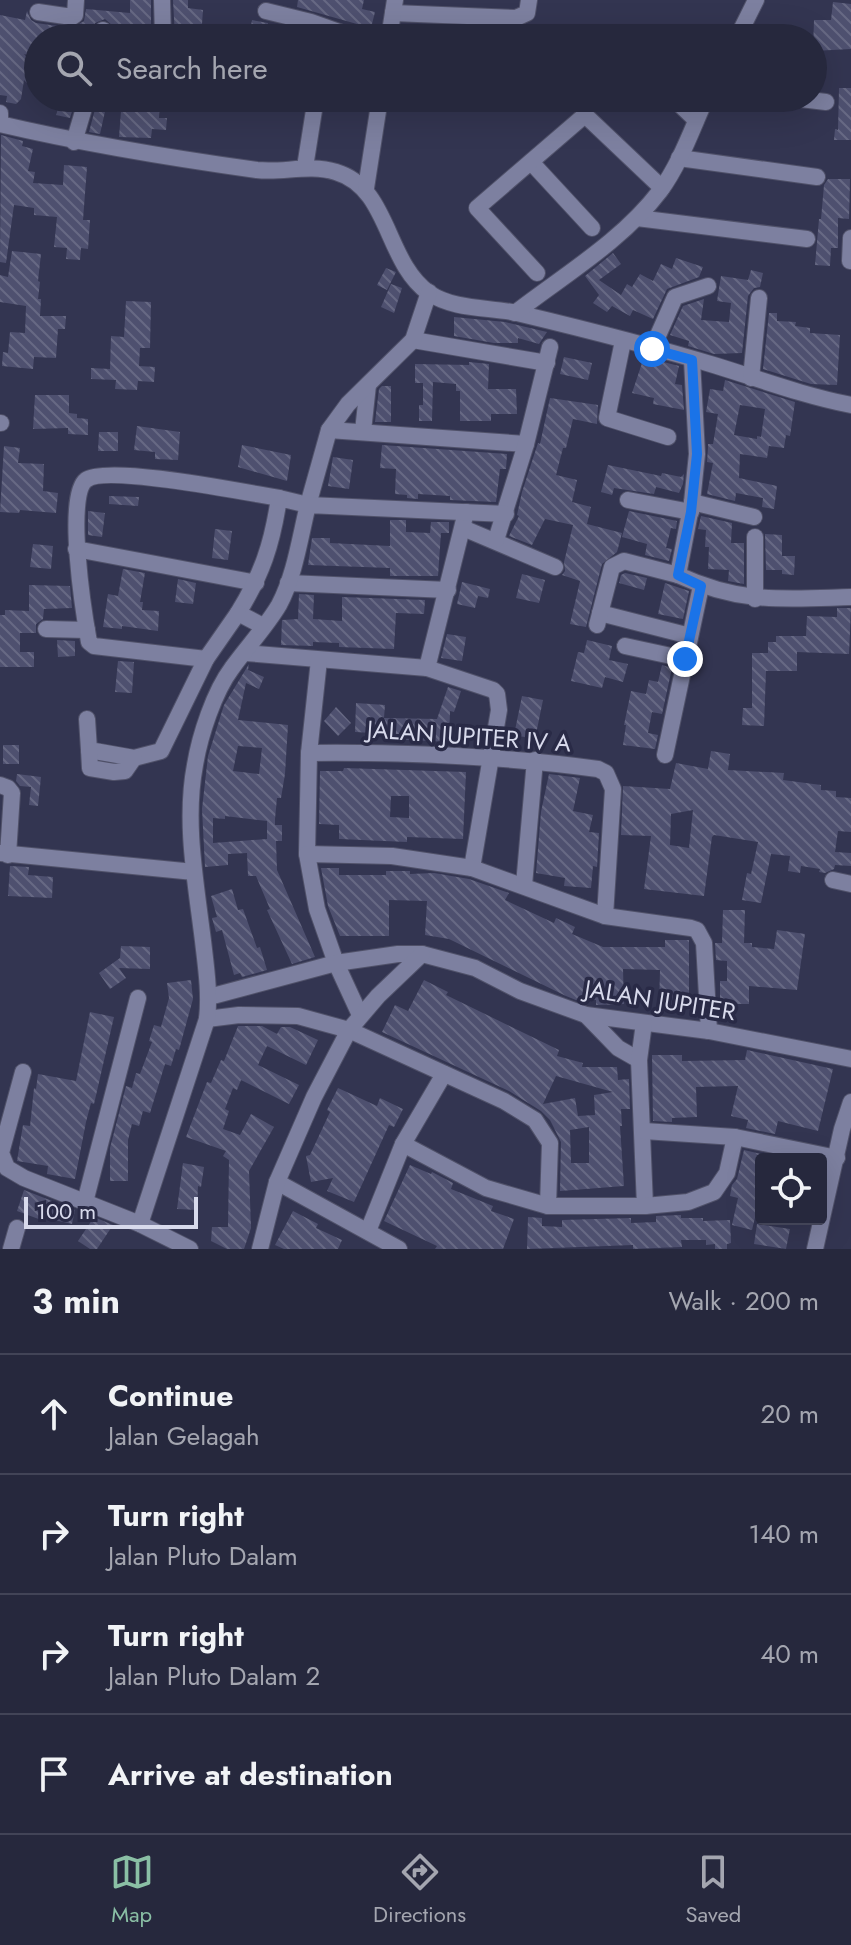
<!DOCTYPE html>
<meta charset="utf-8">
<style>
:root{--surface:#26283d;--page:#2e3044;--text:#f1f3f6;--muted:#a4a6b0;--line:#424457;--accent:#8abfa5}
body{margin:0;font-family:Jost,sans-serif;background:var(--page);color:var(--text)}
.controls{position:absolute;right:24px;bottom:24px;display:grid;overflow:hidden;border-radius:8px;box-shadow:0 8px 32px #0002}
.controls button{width:72px;height:72px;display:grid;place-items:center;padding:0;border:0;border-bottom:2px solid var(--line);background:var(--surface);color:var(--text);font:40px sans-serif}
.scale{position:absolute;left:24px;bottom:20px;width:174px;box-sizing:border-box;padding-left:8px;border:4px solid #d8daec;border-top:0;font-size:22px;line-height:28px;white-space:nowrap;color:#d8daec;-webkit-text-stroke:6px #292a46;paint-order:stroke}
.stop{position:absolute;width:24px;height:24px;margin:-18px;border:6px solid #1a73e8;border-radius:50%;background:#fff}
.stop.end{background:#1a73e8;border-color:#fff;box-shadow:0 2px 8px #0008}
.list{margin:0;padding:0;list-style:none}
h2{display:flex;justify-content:space-between;align-items:center;height:104px;margin:0;padding:0 32px;font-size:34px}
h2 small{font-size:26px;font-weight:400;color:var(--muted)}
.list li{display:grid;grid-template-columns:52px 1fr auto;gap:24px;align-items:center;box-sizing:border-box;height:120px;padding:0 32px;border-top:2px solid var(--line)}
.list b{display:block;font-size:30px;white-space:nowrap}
.list p{margin:0;font-size:26px;white-space:nowrap;color:var(--muted)}
.list em{font-size:26px;font-style:normal;color:var(--muted)}
.icon{flex:none;width:44px;height:44px;fill:none;stroke:currentColor;stroke-width:2;stroke-linecap:round;stroke-linejoin:round}
.map{position:relative;flex:none;width:851px;height:1249px;overflow:hidden}
.search{position:absolute;background:var(--surface);box-shadow:0 8px 32px #0002;left:24px;right:24px;top:24px;height:88px;display:flex;align-items:center;gap:20px;box-sizing:border-box;padding:0 28px;border-radius:44px;color:var(--muted);font-size:30px}
.sheet{height:584px;background:var(--surface)}
nav{display:flex;justify-content:space-around;align-items:center;box-sizing:border-box;height:112px;border-top:2px solid var(--line);background:var(--surface);font-size:22px;color:var(--muted)}
nav a{display:grid;justify-items:center;gap:4px}
nav .on{color:var(--accent)}
.map>svg:first-child{display:block}
</style>
<div class="map">
<svg width="851" height="1249" viewBox="0 0 851 1249">
<defs>
<pattern id="building-back-hatch" width="6" height="6" patternUnits="userSpaceOnUse" patternTransform="scale(2)"><rect width="6" height="6" fill="#4e506f"/><path d="M-1 5l2 2M0 0l6 6M5-1l2 2" fill="none" stroke="#676984"/></pattern>
</defs>
<rect width="100%" height="100%" fill="#333551"/>
<g fill="url(#building-back-hatch)" fill-rule="evenodd">
<polygon points="130,0 151,0 151,38 112,38 113,26 105,19 95,23 90,38 38,38 38,57 24,54 38,71 38,84 33,89 24,80 21,99 16,104 6,102 7,96 0,95 0,15 25,20 27,11 31,20 36,23 72,28 84,21 86,9 130,13"/>
<polygon points="173,0 188,0 188,8 203,10 201,38 175,37"/>
<polygon points="298,0 364,0 362,9 375,12 371,28 297,7"/>
<polygon points="833,2 851,4 851,49 813,51 814,20 831,20"/>
<polygon points="252,20 268,23 266,38 249,36"/>
<polygon points="404,24 427,25 427,28 422,28 422,38 403,38"/>
<polygon points="839,88 851,88 851,140 834,140 835,129 838,130"/>
<polygon points="50,98 76,98 70,118 56,115 58,109 48,106"/>
<polygon points="98,98 108,98 100,134 89,132"/>
<polygon points="122,98 160,98 159,118 167,118 166,130 152,129 151,138 119,137"/>
<polygon points="1,135 23,141 22,146 33,149 28,171 35,172 33,183 63,185 64,165 87,167 83,220 90,220 88,249 81,248 80,260 66,259 67,248 54,247 57,217 34,215 34,208 14,205 6,263 0,262"/>
<polygon points="828,179 850,179 849,219 838,218 838,248 831,248 830,266 815,265 819,219 821,219 824,185"/>
<polygon points="12,251 41,254 38,281 40,282 38,299 41,299 40,316 66,316 65,329 58,329 56,358 34,357 33,369 2,366 3,352 8,353 10,332 25,333 26,306 0,302 0,275 8,277"/>
<polygon points="613,253 621,264 599,280 621,295 627,284 632,287 640,274 653,281 661,264 672,269 676,258 703,267 699,277 667,289 653,319 633,310 630,316 612,306 607,312 593,303 599,295 585,276"/>
<polygon points="386,268 396,272 387,290 377,285"/>
<polygon points="751,270 763,273 760,287 754,288 748,296 742,353 714,354 688,346 689,341 670,335 683,306 704,299 701,320 729,322 731,303 717,301 721,276 748,280"/>
<polygon points="391,284 402,288 394,313 381,307"/>
<polygon points="126,301 151,302 150,348 140,348 139,366 155,367 154,382 138,381 137,390 115,389 116,380 91,379 91,368 110,369 111,336 124,337"/>
<polygon points="769,313 777,313 777,321 796,322 795,326 810,328 810,333 840,335 837,385 811,384 763,369"/>
<polygon points="454,317 505,322 547,332 539,344 518,338 518,343 494,343 454,336"/>
<polygon points="564,357 592,363 588,380 560,374"/>
<polygon points="644,357 679,366 675,384 682,385 684,410 653,404 654,398 632,393"/>
<polygon points="469,362 489,364 488,389 516,389 517,414 491,414 491,421 460,421 460,391 456,391 456,384 433,382 432,421 419,421 419,405 423,405 423,383 415,383 415,364 469,365"/>
<path d="M725,380L795,402L790,436L786,435L784,448L769,446L767,458L740,454L739,478L777,486L774,509L762,507L763,498L736,493L735,501L707,494L713,463L707,462L708,448V444H713L718,414L706,412L710,389L723,391ZM740,405L765,409L761,437L757,436V439L734,435Z"/>
<polygon points="382,386 391,386 391,422 375,422 379,389"/>
<polygon points="35,395 69,395 69,413 77,414 77,418 88,419 88,435 68,434 68,428 33,429"/>
<polygon points="550,398 598,405 597,424 573,419 566,448 563,448 556,475 577,480 572,502 591,507 587,524 622,533 617,552 602,564 586,627 570,624 580,581 562,575 565,571 564,562 573,525 545,519 532,545 509,536 519,516 517,515 522,492 538,443 540,444"/>
<polygon points="137,426 180,432 178,460 155,459 155,452 134,450"/>
<polygon points="99,432 118,432 118,451 98,451"/>
<polygon points="242,445 291,455 287,481 238,467"/>
<polygon points="382,445 507,454 506,469 500,469 496,502 450,500 450,496 418,494 418,499 407,498 407,495 395,494 396,469 380,468"/>
<polygon points="4,446 20,448 18,463 44,464 43,491 58,493 56,513 20,510 19,513 0,512"/>
<polygon points="333,457 353,460 349,489 328,486"/>
<polygon points="608,465 661,476 662,473 681,477 684,474 683,484 679,493 656,487 654,494 614,488 612,495 601,492"/>
<polygon points="109,496 139,497 138,506 109,504"/>
<polygon points="88,511 105,513 102,537 88,535"/>
<polygon points="629,511 677,521 676,529 671,528 666,548 672,549 669,561 645,555 647,544 622,537"/>
<polygon points="701,516 732,523 731,543 744,543 744,584 728,581 729,570 708,569 709,547 705,547 706,530 698,529"/>
<polygon points="390,520 406,520 406,532 430,533 431,522 449,522 449,533 441,533 438,576 390,576 390,568 308,565 312,538 330,538 330,543 390,546"/>
<polygon points="215,529 232,531 228,560 212,558"/>
<polygon points="765,534 782,535 782,556 795,556 794,575 782,574 782,570 766,570"/>
<polygon points="33,544 53,546 51,569 30,567"/>
<polygon points="123,569 145,573 140,602 143,602 142,610 159,611 158,631 122,626 122,629 103,627 108,594 118,596"/>
<polygon points="625,573 647,578 644,590 619,583 621,575"/>
<polygon points="522,574 545,580 539,603 516,598"/>
<polygon points="178,579 196,583 193,604 175,602"/>
<polygon points="462,582 490,589 488,598 478,596 475,608 457,604"/>
<polygon points="665,583 689,591 683,619 658,614"/>
<polygon points="29,585 70,586 72,608 44,609 43,619 36,624 36,633 20,633 20,652 34,652 34,667 0,667 0,615 5,615 5,610 29,611"/>
<polygon points="299,594 314,595 313,619 342,621 342,597 425,600 424,614 396,613 394,649 339,647 339,643 313,642 313,646 281,645 282,620 298,619"/>
<polygon points="837,608 851,608 849,654 797,652 797,671 766,671 764,726 742,725 743,708 752,708 752,653 768,653 768,642 776,642 776,636 806,636 807,616 837,617"/>
<polygon points="447,634 466,637 462,661 441,658"/>
<polygon points="57,640 75,641 75,656 58,657"/>
<polygon points="587,640 612,646 609,660 628,664 623,682 605,677 602,688 571,681 578,652 584,653"/>
<polygon points="118,661 134,662 132,693 115,692"/>
<path d="M249,664L248,670L264,677L259,689L246,683L238,720L288,725L285,774L281,798H277L275,819V825H282V841H276L277,870L315,957L292,964L267,910L270,909L256,876H248L247,853L228,854V865L205,867L202,809L208,756L224,705ZM238,746L262,748L259,774L233,771ZM225,816L267,821V839L213,843V818L225,819Z"/>
<polygon points="662,665 672,668 662,714 652,712 648,733 658,735 655,749 623,745 626,725 624,725 631,691 646,694 649,680 658,682"/>
<polygon points="448,687 461,691 454,712 450,711 449,742 390,739 390,734 355,732 356,703 385,705 384,718 437,719"/>
<polygon points="522,696 543,700 535,739 514,735"/>
<polygon points="336,707 351,723 338,736 324,721"/>
<rect x="3" y="745" width="16" height="19"/>
<path d="M711,751L730,754L728,770L784,773L783,780L821,785V790L836,791V797L851,798V832L838,831L835,852L851,853V866L835,865L834,869L825,873L819,872L820,869L801,866L800,873L788,871L790,856L771,854L761,903L742,900L747,873L751,874L758,842L714,835L712,837L704,896L644,889L651,836L621,835L623,786L670,789L676,763L708,769ZM693,810L689,848L670,845L671,814Z"/>
<path d="M344,768L466,772L463,839L407,837V842L339,839V825L319,824L320,771H343ZM391,796H409V818L390,817Z"/>
<polygon points="17,774 41,777 38,806 29,805 31,787 20,786 16,781"/>
<polygon points="549,774 580,778 573,811 593,815 589,832 599,833 597,867 593,866 591,888 564,886 565,878 536,873 541,812"/>
<polygon points="10,866 29,867 28,875 53,877 52,898 8,896"/>
<polygon points="321,868 339,868 339,875 386,875 386,871 410,871 410,874 434,873 469,879 509,893 505,900 554,923 556,918 575,927 572,934 603,947 665,947 665,940 689,940 689,1006 659,1006 660,970 623,969 624,1004 596,1005 596,1000 576,1000 566,996 449,939 425,935 427,901 389,900 389,936 340,936 328,906"/>
<polygon points="232,889 238,910 243,909 257,948 260,947 267,970 242,977 240,973 234,975 222,930 216,932 212,918 217,917 211,896"/>
<polygon points="723,910 745,910 744,943 752,943 752,947 774,949 777,930 805,934 797,990 749,986 749,1004 720,1004 720,981 727,981 727,961 716,960 715,943 722,943"/>
<polygon points="121,946 150,947 150,969 119,968 126,978 110,989 99,973 120,958"/>
<polygon points="191,980 193,999 179,1050 176,1049 171,1066 165,1064 150,1113 143,1111 139,1126 132,1124 128,1140 128,1181 110,1181 110,1148 126,1086 132,1088 136,1073 140,1074 152,1042 149,1041 154,1025 161,1027 169,998 167,983"/>
<path d="M424,980L448,992L446,995L559,1050L557,1056L583,1063L582,1067H617L618,1080L629,1079L630,1109H621L622,1126H620L624,1186L560,1191L561,1142L550,1120L541,1111L509,1091L382,1032L395,1005L408,1011ZM556,1076L613,1092L594,1095L595,1115L578,1116L575,1098L543,1104ZM589,1127V1163H571L570,1130Z"/>
<polygon points="90,1012 114,1017 94,1104 91,1103 86,1122 75,1179 47,1174 48,1166 17,1161 23,1125 30,1126 34,1088 36,1089 38,1074 76,1081"/>
<polygon points="238,1026 262,1026 277,1034 281,1027 290,1027 318,1040 306,1065 267,1046 258,1065 299,1085 289,1104 241,1080 237,1090 233,1088 225,1109 229,1111 223,1129 240,1135 251,1114 274,1127 249,1171 251,1228 244,1249 227,1249 211,1241 212,1227 228,1227 229,1160 223,1156 226,1151 186,1137 207,1082 211,1083 221,1060 224,1061"/>
<polygon points="747,1050 833,1069 818,1131 778,1121 775,1134 746,1128 748,1120 731,1116 738,1086 696,1087 697,1117 672,1118 672,1122 653,1121 652,1055 682,1055 682,1061 745,1060"/>
<polygon points="338,1088 377,1106 380,1098 403,1109 394,1127 389,1125 354,1202 327,1191 333,1178 311,1182 306,1156 310,1155 330,1112 327,1110"/>
<polygon points="744,1150 761,1154 761,1193 752,1230 732,1225 738,1198 730,1196 732,1185 737,1179"/>
<polygon points="183,1163 204,1167 201,1187 198,1186 197,1210 177,1209"/>
<polygon points="410,1165 431,1174 432,1172 453,1183 451,1189 493,1206 491,1211 514,1219 503,1249 435,1249 437,1246 384,1221"/>
<polygon points="24,1190 75,1210 72,1224 46,1218 44,1221 17,1211"/>
<polygon points="293,1211 318,1224 316,1228 342,1240 338,1249 284,1249 275,1245"/>
<polygon points="681,1215 681,1218 703,1218 703,1221 730,1220 731,1243 727,1244 727,1249 715,1249 715,1244 706,1245 706,1240 681,1240 682,1247 655,1248 633,1249 633,1245 527,1249 528,1217 542,1218 542,1226 562,1227 562,1220 631,1218 631,1223 656,1222 656,1216"/>
<polygon points="94,1217 113,1225 97,1249 90,1249 78,1241"/>
<polygon points="757,1224 790,1229 786,1249 754,1244"/>
</g>
<g fill="none" stroke-linecap="round" stroke-linejoin="round">
<defs>
<g id="minor">
<polyline points="162,0 163,38"/>
<polyline points="266,11 311,22 356,38"/>
<polyline points="38,12 72,17 75,15 76,0"/>
<polyline points="393,13 516,18 527,13 529,0"/>
<polyline points="604,34 608,38"/>
<polyline points="101,38 103,30"/>
<polyline points="389,38 395,0"/>
<polyline points="737,38 756,0"/>
<polyline points="673,98 696,120"/>
<polyline points="792,98 826,102"/>
<path d="M0,113V124C85,144 171,158 257,170C283,173 309,164 336,172C390,188 385,262 429,293C454,310 489,307 517,313C584,329 652,346 717,366C762,380 805,396 851,405"/>
<polyline points="74,142 87,98"/>
<polyline points="679,158 817,177"/>
<polyline points="531,162 592,228"/>
<polyline points="305,167 315,104"/>
<polyline points="366,188 380,98"/>
<polyline points="637,218 807,239"/>
<polyline points="850,261 851,238"/>
<polyline points="537,273 477,208 585,115 662,188"/>
<path d="M515,313C564,275 622,241 660,191C680,164 692,129 706,98"/>
<polyline points="413,340 547,363"/>
<polyline points="623,341 607,418 668,437"/>
<polyline points="652,349 675,297 708,286"/>
<path d="M692,360L697,454L692,502L678,575C741,604 783,599 851,597"/>
<polyline points="751,378 759,298"/>
<polyline points="0,423 1,423"/>
<polyline points="329,430 526,444"/>
<polyline points="363,431 368,385"/>
<polyline points="628,500 691,512"/>
<polyline points="692,502 754,517"/>
<polyline points="463,528 555,567"/>
<polyline points="755,537 755,599"/>
<polyline points="496,540 526,444 550,347"/>
<polyline points="76,549 256,583"/>
<polyline points="288,583 448,590"/>
<polyline points="600,613 690,636"/>
<polyline points="597,625 612,567 624,561 678,575"/>
<path d="M263,626L238,613C262,574 272,545 279,498L308,505L329,430L348,404L413,340L429,292"/>
<polyline points="46,629 87,630"/>
<polyline points="625,646 685,659"/>
<polyline points="246,653 427,668 493,690 497,694 499,710 472,868"/>
<path d="M206,659L94,646L89,642C84,615 65,496 86,480C106,464 248,493 279,498"/>
<polyline points="319,660 309,753 307,854 317,909 336,963 360,1015"/>
<polyline points="427,668 466,512"/>
<polyline points="87,719 89,750 134,758 161,751 206,659 238,613"/>
<polyline points="89,750 90,768 114,772 125,771 134,758"/>
<path d="M309,753C406,752 502,756 598,769L606,773L613,789L605,916"/>
<polyline points="665,755 701,586"/>
<polyline points="0,785 8,788 12,793 8,855"/>
<polyline points="0,853 194,872"/>
<polyline points="307,854 392,856 472,868 605,916 691,928 697,930 704,943 709,1031"/>
<polyline points="833,880 851,884"/>
<polyline points="524,885 535,760"/>
<polyline points="209,997 336,963 398,954 422,954 475,968 520,991 586,1015 709,1031 851,1059"/>
<polyline points="586,1015 618,1048 639,1060"/>
<polyline points="207,1019 239,1015 298,1016 349,1030 504,1101 535,1120 550,1143 548,1206"/>
<polyline points="644,1023 639,1060 645,1206"/>
<polyline points="23,1072 1,1153 7,1168 24,1178 140,1224 190,1249"/>
<polyline points="644,1131 735,1137 837,1158"/>
<polyline points="403,1144 486,1188 548,1206 645,1206 688,1202 714,1192 727,1173 735,1137"/>
<polyline points="277,1182 399,1249"/>
<polyline points="85,1202 138,998"/>
<path d="M140,1224L207,1019C210,993 206,967 203,941C196,883 184,822 195,765C200,735 214,692 232,668C247,647 266,627 279,605C295,575 300,537 308,505L506,514"/>
<polyline points="368,1231 403,1144 444,1074"/>
<polyline points="11,1249 17,1228"/>
<polyline points="260,1249 277,1182 314,1097 349,1030 378,996 422,954"/>
<polyline points="815,1249 842,1129 851,1102"/>
</g>
</defs>
<use href="#minor" stroke="#505169" stroke-width="18"/>
<use href="#minor" stroke="#7d80a0" stroke-width="16"/>
</g>
<g fill="none" stroke-linecap="round" stroke-linejoin="round">
<polyline stroke="#1a73e8" stroke-width="10" points="652,349 692,360 697,454 691,512 678,575 701,586 685,659"/>
</g>
<g text-anchor="middle" dominant-baseline="central" stroke-width="7" stroke-linejoin="round" paint-order="stroke">
<g font-size="24" fill="#d8daec" stroke="#292a46">
<text transform="translate(469 736) rotate(4)">JALAN JUPITER IV A</text>
<text transform="translate(660 1000) rotate(9)">JALAN JUPITER</text>
</g>
</g>
</svg>
<div class="controls">
<button><svg class="icon" aria-label="locate" viewBox="0 0 24 24"><circle cx="12" cy="12" r="6"/><path d="M12 2v4M12 18v4M2 12h4M18 12h4"/></svg></button>
</div>
<div class="scale">100 m</div>
<div class="stop" style="left:652px;top:349px"></div>
<div class="stop end" style="left:685px;top:659px"></div>
<div class="search"><svg class="icon" aria-label="search" viewBox="0 0 24 24"><circle cx="10" cy="10" r="6"/><path d="M15 15l6 6"/></svg>Search here</div>
</div>
<section class="sheet">
<h2>3 min<small>Walk · 200 m</small></h2>
<ul class="list">
<li><svg class="icon" aria-label="ahead" viewBox="0 0 24 24"><path d="M12 20V5M6 11l6-6 6 6"/></svg><div><b>Continue</b><p>Jalan Gelagah</p></div><em>20 m</em></li>
<li><svg class="icon" aria-label="right" viewBox="0 0 24 24"><path d="M7 20v-9h11M14 6l5 5-5 5"/></svg><div><b>Turn right</b><p>Jalan Pluto Dalam</p></div><em>140 m</em></li>
<li><svg class="icon" aria-label="right" viewBox="0 0 24 24"><path d="M7 20v-9h11M14 6l5 5-5 5"/></svg><div><b>Turn right</b><p>Jalan Pluto Dalam 2</p></div><em>40 m</em></li>
<li><svg class="icon" aria-label="arrive" viewBox="0 0 24 24"><path d="M6 21V4h12l-3 4 3 4H6"/></svg><div><b>Arrive at destination</b></div></li>
</ul>
</section>
<nav>
<a class="on"><svg class="icon" aria-label="map" viewBox="0 0 24 24"><path d="M3 6l6-2 6 2 6-2v14l-6 2-6-2-6 2zM9 4v14M15 6v14"/></svg>Map</a>
<a><svg class="icon" aria-label="directions" viewBox="0 0 24 24"><path d="M12 3l9 9-9 9-9-9zM9 14v-3h6M13 9l2 2-2 2"/></svg>Directions</a>
<a><svg class="icon" aria-label="saved" viewBox="0 0 24 24"><path d="M7 4h10v16l-5-4-5 4z"/></svg>Saved</a>
</nav>
